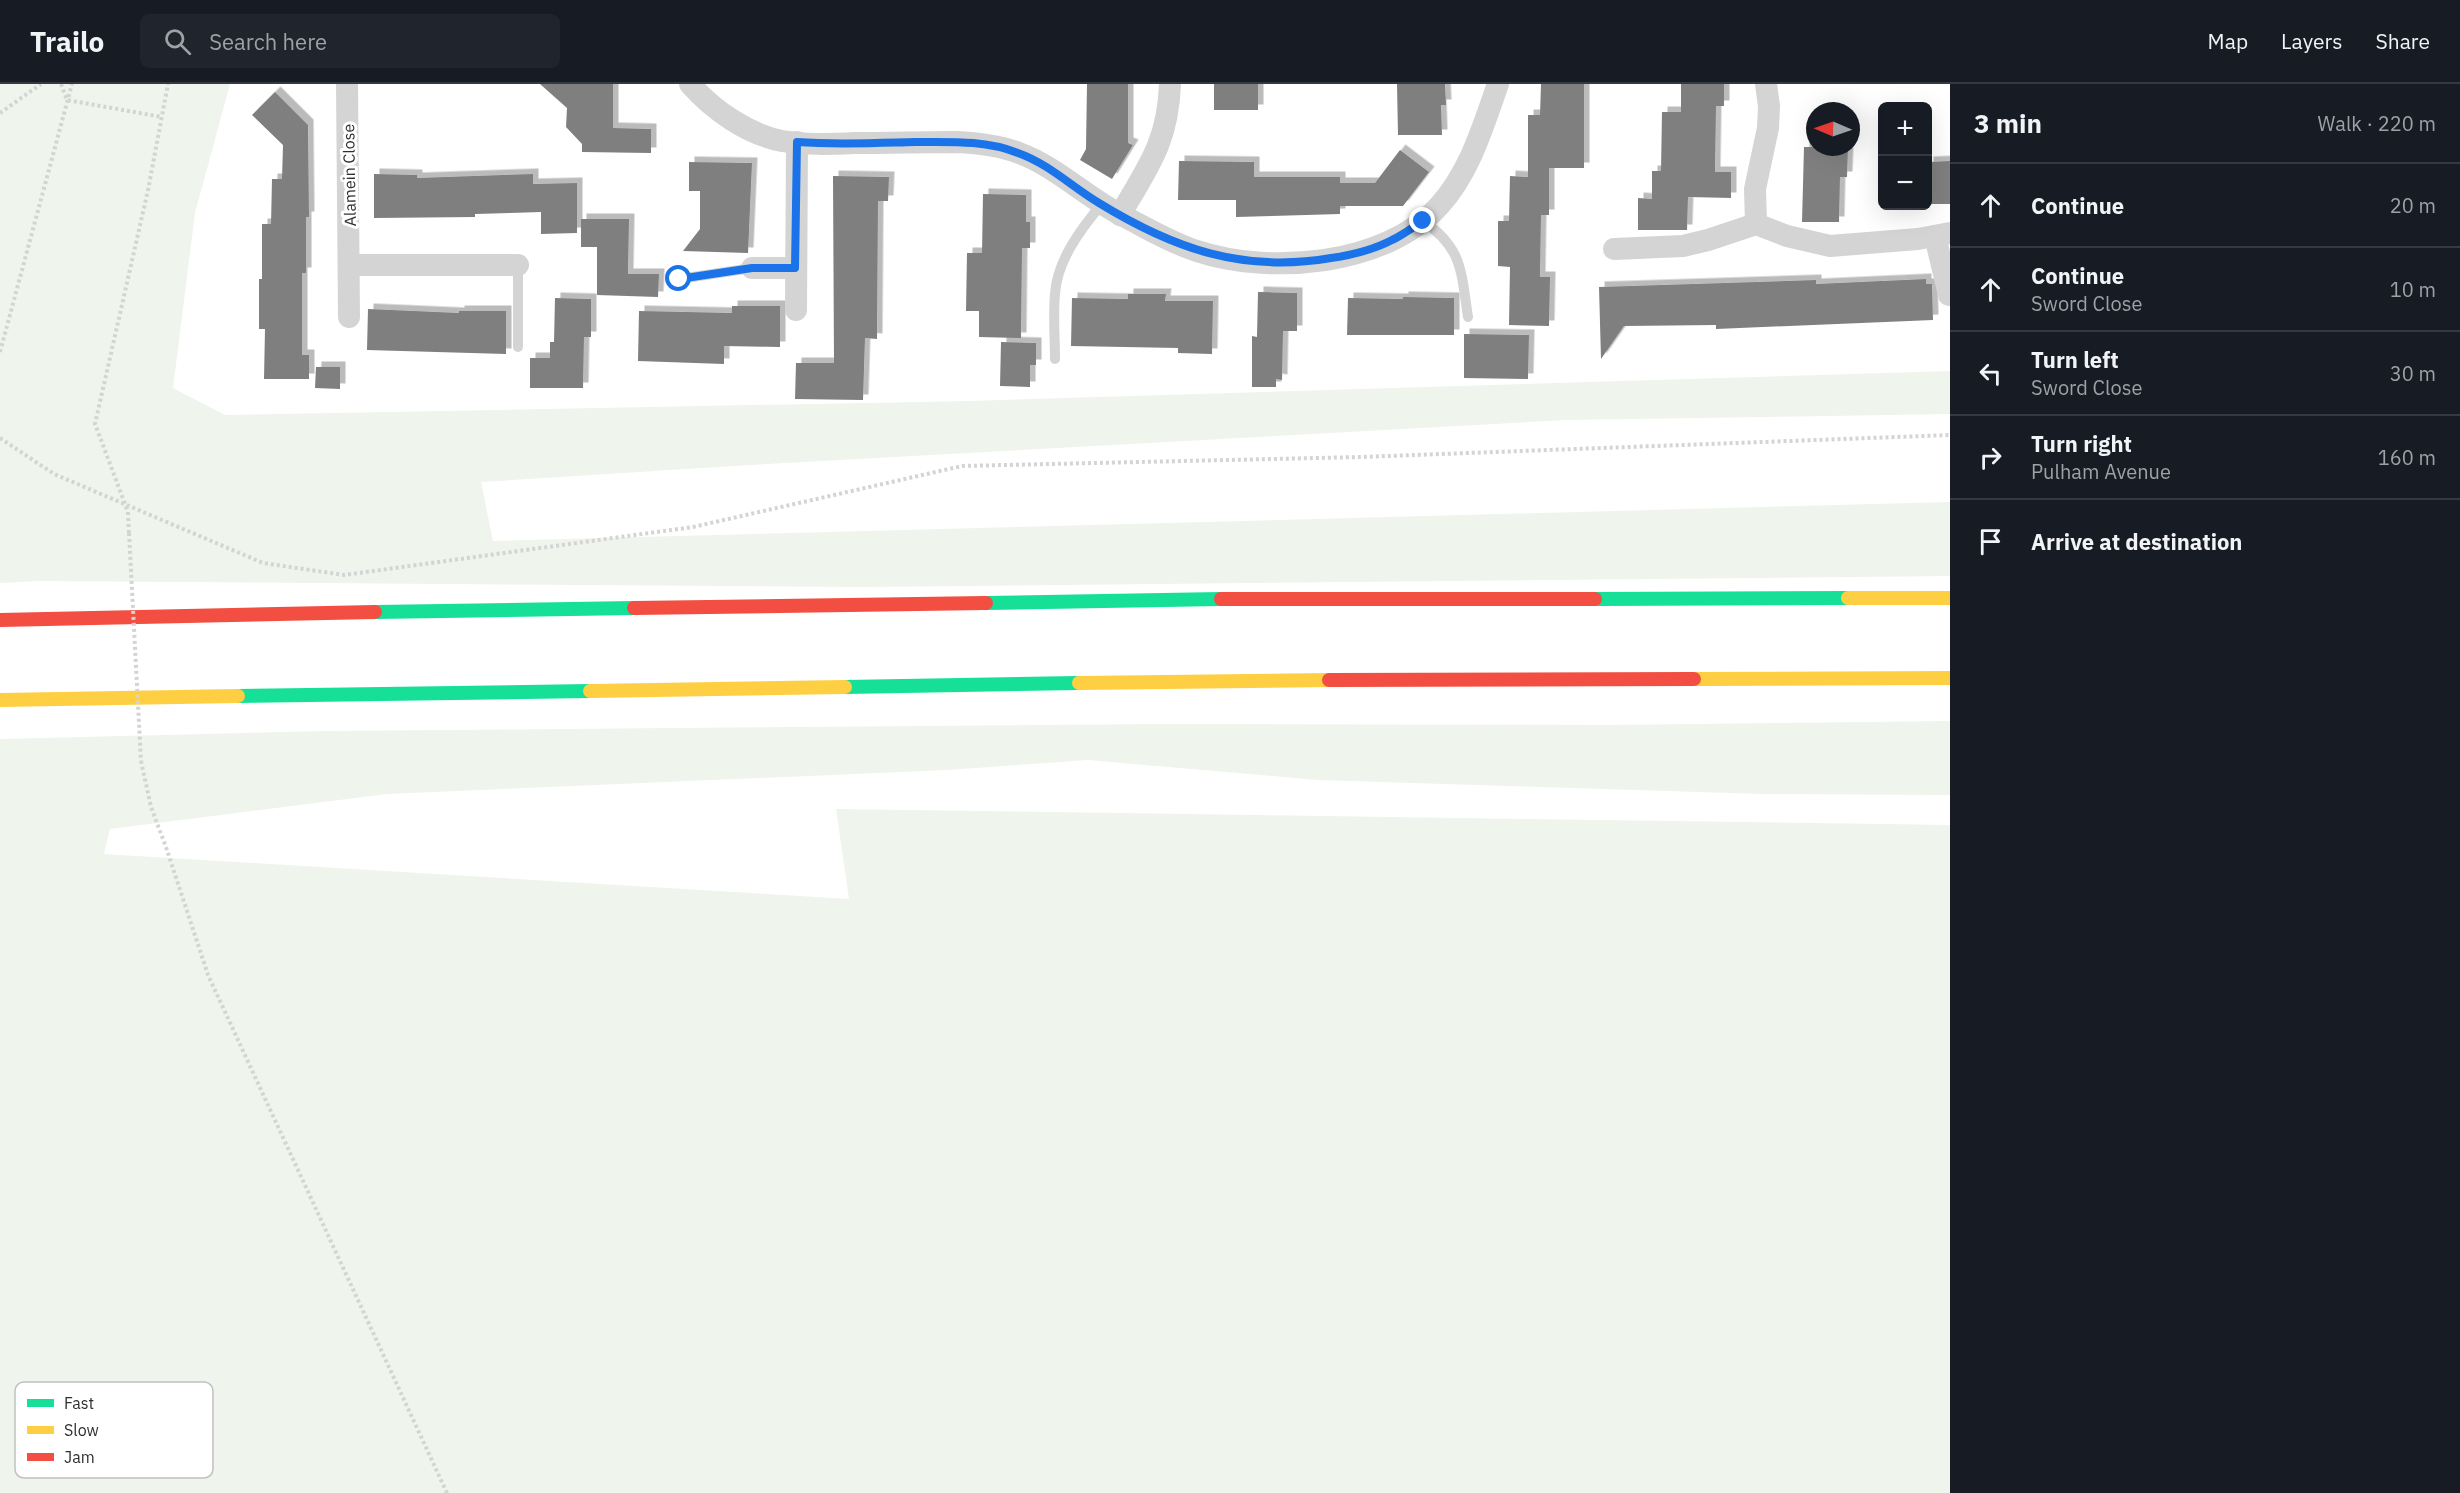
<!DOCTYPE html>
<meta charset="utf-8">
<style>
:root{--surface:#171b24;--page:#20242c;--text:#f1f3f6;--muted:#9ea1a6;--line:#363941}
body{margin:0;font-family:"IBM Plex Sans",sans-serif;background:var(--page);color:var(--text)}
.controls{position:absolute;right:18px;top:18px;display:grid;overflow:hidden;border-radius:9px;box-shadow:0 6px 24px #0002}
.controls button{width:54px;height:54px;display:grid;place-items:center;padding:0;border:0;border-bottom:2px solid var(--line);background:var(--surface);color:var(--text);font:30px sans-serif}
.compass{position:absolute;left:1806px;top:18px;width:54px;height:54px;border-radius:50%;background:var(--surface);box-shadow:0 6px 24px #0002;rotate:272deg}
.stop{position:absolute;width:18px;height:18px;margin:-14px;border:4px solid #1a73e8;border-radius:50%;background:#fff}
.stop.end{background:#1a73e8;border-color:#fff;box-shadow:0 2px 6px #0008}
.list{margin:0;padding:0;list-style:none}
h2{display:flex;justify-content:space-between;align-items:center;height:78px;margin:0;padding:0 24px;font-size:26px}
h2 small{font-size:20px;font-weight:400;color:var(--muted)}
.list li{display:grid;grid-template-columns:39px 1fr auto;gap:18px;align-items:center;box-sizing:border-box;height:84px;padding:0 24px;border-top:2px solid var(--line)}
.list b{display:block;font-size:22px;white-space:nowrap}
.list p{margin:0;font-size:20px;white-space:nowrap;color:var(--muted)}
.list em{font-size:20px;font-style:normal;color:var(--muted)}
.icon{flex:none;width:33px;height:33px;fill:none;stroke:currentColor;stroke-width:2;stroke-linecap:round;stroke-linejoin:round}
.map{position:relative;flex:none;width:1950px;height:1409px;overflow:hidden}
header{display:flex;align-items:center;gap:36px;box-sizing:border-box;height:84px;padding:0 30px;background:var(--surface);border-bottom:2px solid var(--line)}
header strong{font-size:28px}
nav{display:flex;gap:33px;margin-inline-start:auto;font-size:21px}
.search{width:420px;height:54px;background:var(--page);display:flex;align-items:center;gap:15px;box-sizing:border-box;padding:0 21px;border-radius:9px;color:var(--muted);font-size:22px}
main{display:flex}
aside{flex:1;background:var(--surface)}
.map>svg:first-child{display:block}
</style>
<header>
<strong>Trailo</strong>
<div class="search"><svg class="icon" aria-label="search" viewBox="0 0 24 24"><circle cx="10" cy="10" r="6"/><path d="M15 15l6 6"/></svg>Search here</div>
<nav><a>Map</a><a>Layers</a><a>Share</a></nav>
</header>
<main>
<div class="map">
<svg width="1950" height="1409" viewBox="0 0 1950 1409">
<defs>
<filter id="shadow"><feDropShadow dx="5.5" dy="-5.5" stdDeviation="0" flood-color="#0004"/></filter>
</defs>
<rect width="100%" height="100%" fill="#fff"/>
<g fill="#eff4ec">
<polygon points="0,0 230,0 195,129 173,304 225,331 970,317 1950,287 1950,330 1566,336 750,381 481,398 493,457 1950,418 1950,492 861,503 39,497 0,499"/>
<polygon points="1950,637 1950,711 1762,710 1318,696 1088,676 947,686 387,710 110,745 104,770 849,815 836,725 1950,741 1950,1409 0,1409 0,655 324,647 1162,640 1610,641"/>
</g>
<g fill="#7f7f7f" filter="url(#shadow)">
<polygon points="540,0 613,0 613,44 651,45 651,69 582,68 582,60 566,43 567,24"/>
<polygon points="1087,0 1128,0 1128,59 1133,61 1112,95 1080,76 1086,65"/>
<rect x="1214" y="0" width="44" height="26"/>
<polygon points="1397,0 1445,0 1446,21 1441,21 1442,51 1398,51"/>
<polygon points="1541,0 1584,0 1584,84 1549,84 1549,131 1541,131 1540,193 1550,193 1549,242 1509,241 1510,183 1498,182 1498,137 1509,137 1510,92 1528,93 1528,31 1540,31"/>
<polygon points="1681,0 1724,0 1724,22 1716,22 1715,88 1731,88 1731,114 1688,113 1687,146 1638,146 1638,114 1652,115 1652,87 1661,87 1662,28 1681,28"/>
<polygon points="275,8 308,41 309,133 306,133 306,189 302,189 302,271 309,271 309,295 264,295 265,245 259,245 259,195 262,195 262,140 271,140 272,95 282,95 283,61 252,31"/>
<polygon points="1804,63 1848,63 1847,93 1840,93 1839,138 1802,138"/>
<polygon points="1400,66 1429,88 1403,122 1340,122 1340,130 1236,133 1236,116 1178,116 1179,77 1254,78 1254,93 1340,93 1340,99 1375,99"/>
<polygon points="1950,77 1950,120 1928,120 1928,78"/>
<polygon points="689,78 752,79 748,169 683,167 700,145 700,107 689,107"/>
<polygon points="374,90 417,91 417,94 533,90 533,100 577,99 577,149 541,150 541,128 475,130 475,133 374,134"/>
<polygon points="833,92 889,93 888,117 878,117 877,255 865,254 863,316 795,315 796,279 834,279"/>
<polygon points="983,110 1026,111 1026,138 1030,138 1030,164 1022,164 1021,254 979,253 979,227 966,227 967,169 982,169"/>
<polygon points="581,135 629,135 628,190 659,190 658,213 597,211 597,163 581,163"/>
<polygon points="1926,195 1926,200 1932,200 1933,236 1716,245 1716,241 1624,242 1601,275 1599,203 1816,196 1816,200"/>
<polygon points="1258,208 1297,209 1297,247 1283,247 1282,296 1276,295 1276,303 1252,303 1252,252 1257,253"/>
<polygon points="1128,210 1166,210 1165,217 1213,217 1212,270 1178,269 1178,264 1071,262 1072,214 1128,215"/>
<polygon points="1403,213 1454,214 1454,251 1347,251 1348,214 1403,215"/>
<polygon points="555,214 591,215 591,253 584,253 583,304 530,304 530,274 550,274 550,258 554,258"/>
<polygon points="732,222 780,222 780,263 724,262 724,280 638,277 639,227 732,229"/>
<polygon points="368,225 459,229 459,227 506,227 506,270 367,266"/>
<polygon points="1464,250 1529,251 1528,295 1464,294"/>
<polygon points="1001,258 1036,259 1036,281 1030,281 1030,303 1000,302"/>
<polygon points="316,283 340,283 340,305 315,304"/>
</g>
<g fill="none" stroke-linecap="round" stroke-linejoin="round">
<g stroke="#d4d4d4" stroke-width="4" stroke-dasharray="3 3" stroke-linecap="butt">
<polyline points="61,0 67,16 162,33"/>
<polyline points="0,29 41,0"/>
<polyline points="0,268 72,0"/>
<polyline points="0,354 54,390 263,479 344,491 693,443 962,382 1361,373 1950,351"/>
<polyline points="129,449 128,428 95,340 148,106 168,0"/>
<polyline points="141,677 151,723 166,763 208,891 447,1409"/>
</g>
<g stroke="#d4d4d4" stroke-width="10">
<path d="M1423,137C1463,164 1461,188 1468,233"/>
<polyline points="518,181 518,263"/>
<polyline points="679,195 752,184"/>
<path d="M1055,275C1055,254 1053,231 1055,210C1057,177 1080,146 1101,121"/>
</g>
<g stroke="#d4d4d4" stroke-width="22">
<polyline points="347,0 349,233"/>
<path d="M690,0C713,26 747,50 782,57C806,61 831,60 855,59C889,59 923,58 956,58C977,59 999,61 1019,69C1057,83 1087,114 1123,132C1147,144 1171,159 1197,167C1269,191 1385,182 1439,122C1470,88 1483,42 1498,0"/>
<path d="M1120,131C1148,83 1168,58 1170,0"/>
<polyline points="1756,140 1787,152 1830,162 1918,155 1950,149"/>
<polyline points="1935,152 1949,211"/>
<polyline points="1614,165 1683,162 1708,156 1756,140 1755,105 1768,44 1769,22 1766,0"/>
<polyline points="350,181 518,181"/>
<polyline points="752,184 795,184"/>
<polyline points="796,226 797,58"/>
</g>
<g stroke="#16e098" stroke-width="14">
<polyline points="1595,515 1848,514"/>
<polyline points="986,519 1221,515"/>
<polyline points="375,528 634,524"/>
<polyline points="845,603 1079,599"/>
<polyline points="238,612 590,607"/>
</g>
<g stroke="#ffcf43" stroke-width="14">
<polyline points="1848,514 1950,514"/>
<polyline points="1694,595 1950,594"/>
<polyline points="1079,599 1329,596"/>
<polyline points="590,607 845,603"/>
<polyline points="0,616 238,612"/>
</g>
<g stroke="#f24e42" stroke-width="14">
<polyline points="1221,515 1595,515"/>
<polyline points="634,524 986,519"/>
<polyline points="0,536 375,528"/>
<polyline points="1329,596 1694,595"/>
</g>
<polyline stroke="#d4d4d4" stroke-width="4" stroke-dasharray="3 3" stroke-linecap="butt" points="129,449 141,677"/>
</g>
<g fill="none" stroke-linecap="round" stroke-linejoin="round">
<path stroke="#1a73e8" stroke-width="8" d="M679,195L752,184H795L797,58C837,61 876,59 915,58C950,58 985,56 1018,69C1049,80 1072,103 1099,119C1174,165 1243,189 1331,174C1352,171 1373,166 1392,156C1403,151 1413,143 1423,137"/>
</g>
<g text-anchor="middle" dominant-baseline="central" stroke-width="6" stroke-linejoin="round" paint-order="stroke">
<g font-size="16" fill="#2f2f2f" stroke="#fff">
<text transform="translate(349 91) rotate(-91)">Alamein Close</text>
</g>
</g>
<rect x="15" y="1298" width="198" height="96" rx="9" fill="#fff" stroke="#c1c1c1" stroke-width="1.5"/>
<rect x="27" y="1315" width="27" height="8" fill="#16e098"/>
<rect x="27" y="1342" width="27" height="8" fill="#ffcf43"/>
<rect x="27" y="1369" width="27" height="8" fill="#f24e42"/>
<g font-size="16" fill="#2f2f2f">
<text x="64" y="1325">Fast</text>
<text x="64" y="1352">Slow</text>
<text x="64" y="1379">Jam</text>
</g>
</svg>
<div class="controls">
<button>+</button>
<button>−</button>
</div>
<svg class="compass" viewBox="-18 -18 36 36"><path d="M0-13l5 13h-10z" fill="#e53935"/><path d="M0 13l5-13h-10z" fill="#9ea1a6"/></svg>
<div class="stop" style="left:679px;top:195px"></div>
<div class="stop end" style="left:1423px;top:137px"></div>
</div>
<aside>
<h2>3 min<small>Walk · 220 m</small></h2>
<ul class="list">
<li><svg class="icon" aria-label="ahead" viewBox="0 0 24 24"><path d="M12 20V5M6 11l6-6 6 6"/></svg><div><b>Continue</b></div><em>20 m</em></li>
<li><svg class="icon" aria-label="ahead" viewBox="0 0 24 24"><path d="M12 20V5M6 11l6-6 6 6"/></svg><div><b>Continue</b><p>Sword Close</p></div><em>10 m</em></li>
<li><svg class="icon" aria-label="left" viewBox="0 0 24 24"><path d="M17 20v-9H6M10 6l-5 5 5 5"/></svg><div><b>Turn left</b><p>Sword Close</p></div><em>30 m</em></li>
<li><svg class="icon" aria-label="right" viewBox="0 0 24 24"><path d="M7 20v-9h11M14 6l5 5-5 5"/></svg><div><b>Turn right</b><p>Pulham Avenue</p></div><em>160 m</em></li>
<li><svg class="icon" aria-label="arrive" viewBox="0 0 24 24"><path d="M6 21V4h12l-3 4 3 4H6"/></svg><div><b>Arrive at destination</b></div></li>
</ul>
</aside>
</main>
